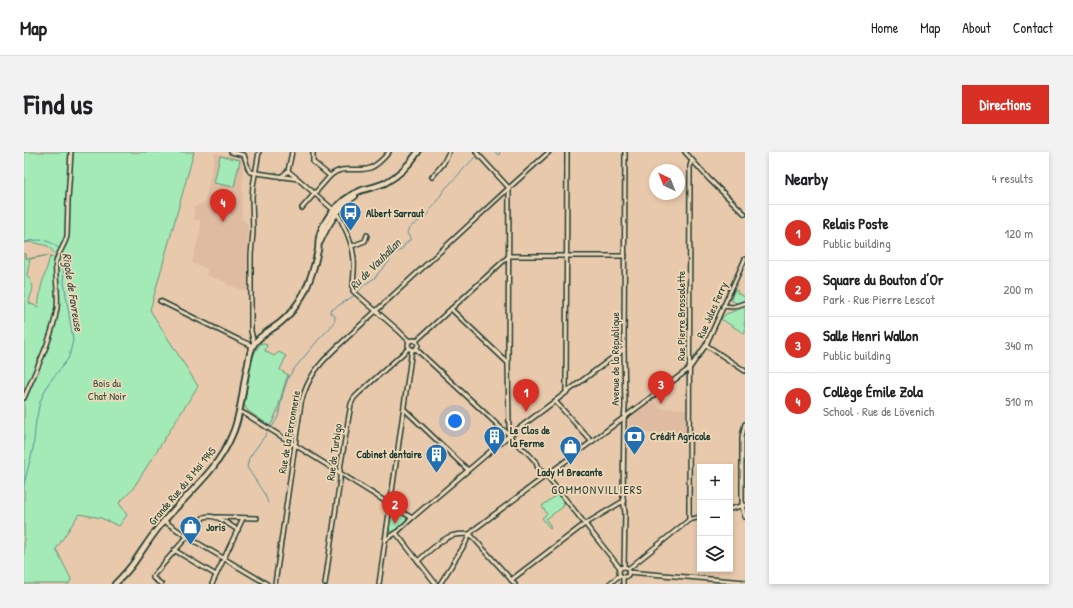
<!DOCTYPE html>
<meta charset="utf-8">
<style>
:root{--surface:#fff;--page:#f2f2f2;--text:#202124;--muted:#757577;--line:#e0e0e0;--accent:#d93025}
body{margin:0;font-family:"Patrick Hand",sans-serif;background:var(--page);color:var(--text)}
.controls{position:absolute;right:12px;bottom:12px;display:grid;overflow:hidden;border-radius:0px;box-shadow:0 2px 6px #0003}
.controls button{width:36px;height:36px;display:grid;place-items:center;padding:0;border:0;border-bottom:1px solid var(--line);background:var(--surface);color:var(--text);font:20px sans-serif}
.compass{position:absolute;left:625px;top:12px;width:36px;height:36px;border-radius:50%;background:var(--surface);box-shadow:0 2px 6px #0003;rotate:317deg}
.you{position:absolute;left:431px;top:269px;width:14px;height:14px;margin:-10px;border:3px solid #fff;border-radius:50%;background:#1a73e8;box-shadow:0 0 0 6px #1a73e833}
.badge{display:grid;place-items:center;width:26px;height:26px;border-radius:50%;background:var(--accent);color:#fff;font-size:13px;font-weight:700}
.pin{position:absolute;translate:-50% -33px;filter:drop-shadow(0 1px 2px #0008)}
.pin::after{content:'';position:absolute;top:21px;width:14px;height:12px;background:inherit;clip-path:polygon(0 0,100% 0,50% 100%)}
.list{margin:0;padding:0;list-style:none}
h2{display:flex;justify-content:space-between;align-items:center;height:52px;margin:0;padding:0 16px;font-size:17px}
h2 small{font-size:13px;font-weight:400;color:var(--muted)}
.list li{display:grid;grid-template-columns:26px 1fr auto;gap:12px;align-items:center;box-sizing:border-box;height:56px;padding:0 16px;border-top:1px solid var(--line)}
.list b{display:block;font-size:15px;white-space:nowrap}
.list p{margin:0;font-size:13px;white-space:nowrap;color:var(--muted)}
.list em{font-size:13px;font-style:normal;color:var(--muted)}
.icon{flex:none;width:22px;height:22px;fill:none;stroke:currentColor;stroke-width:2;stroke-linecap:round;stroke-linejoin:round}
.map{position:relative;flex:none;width:721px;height:432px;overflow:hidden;border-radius:0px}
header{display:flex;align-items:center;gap:24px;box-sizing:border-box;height:56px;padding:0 20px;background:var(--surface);border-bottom:1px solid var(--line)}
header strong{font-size:19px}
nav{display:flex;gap:22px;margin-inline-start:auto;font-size:14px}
.intro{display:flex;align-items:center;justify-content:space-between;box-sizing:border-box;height:96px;padding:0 24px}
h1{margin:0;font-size:28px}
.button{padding:10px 18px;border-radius:0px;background:var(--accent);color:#fff;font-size:14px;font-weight:700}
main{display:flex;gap:24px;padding:0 24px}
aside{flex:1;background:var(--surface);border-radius:0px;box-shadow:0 2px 6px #0003}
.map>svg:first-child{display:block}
</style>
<header>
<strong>Map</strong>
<nav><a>Home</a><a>Map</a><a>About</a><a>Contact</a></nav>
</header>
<div class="intro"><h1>Find us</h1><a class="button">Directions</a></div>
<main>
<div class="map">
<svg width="721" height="432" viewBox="0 0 721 432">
<rect width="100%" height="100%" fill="#e9c9ac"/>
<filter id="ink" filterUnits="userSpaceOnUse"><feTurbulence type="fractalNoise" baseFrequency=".025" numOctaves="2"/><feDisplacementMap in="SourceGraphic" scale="8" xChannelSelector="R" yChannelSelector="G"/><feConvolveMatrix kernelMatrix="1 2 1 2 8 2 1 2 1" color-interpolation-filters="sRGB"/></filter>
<g filter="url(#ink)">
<g fill="#dfbba1">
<polygon points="191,1 219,7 218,67 224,73 223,122 224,140 202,132 202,130 182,123 183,117 168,111 177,75 176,68 170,68 170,55 181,50"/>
<polygon points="629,247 636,256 663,257 663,281 604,281 604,271 606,265"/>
</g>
<g fill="#a3eab7" stroke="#619476" fill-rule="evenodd">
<path d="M0,0H170L126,158L174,234L108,338L95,351L103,363L95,374L77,366L55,362L32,397L47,427L45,432H0V101L3,107L25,103L27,106L32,103L24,94L8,90L0,91ZM25,103L26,105L17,135L14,155L5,151C5,144 11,138 8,132C7,129 5,126 3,123L6,107Z"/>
<polygon points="196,4 216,8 210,35 190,31"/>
<path d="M712,138L714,139L713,141L721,145V148L713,151L708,149C707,145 709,140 712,138Z"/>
<polygon points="721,155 721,169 720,173 721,174 721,182 697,167 702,162"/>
<path d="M237,191L243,193L241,199L250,204L255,200L262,204L256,218L264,223C257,240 256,258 246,274L224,259L220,253L227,211L231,200Z"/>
<polygon points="534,342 540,351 539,355 522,367 527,375 526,376 518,366 523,362 518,354"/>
<polygon points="368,357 369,357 382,365 383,367 371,378 367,380 366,379 365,376"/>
</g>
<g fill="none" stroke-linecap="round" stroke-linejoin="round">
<g stroke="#578f99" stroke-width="1">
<polyline points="471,0 475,3 476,0"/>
<polyline points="456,1 457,0"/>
<path d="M0,90C14,87 26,86 36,98"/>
<polyline points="333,141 340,133 352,125 355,120 365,110 370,102 378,97 381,92 386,88 386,86 383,81 385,76 403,63 421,37 452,4"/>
<polyline points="248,275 254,265 259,241 264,226 270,217 295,187 306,176 311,168 311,164 306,161 306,159 331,143"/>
<polyline points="0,332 9,297 12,269 16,250 24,232 44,207 46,201 49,188 40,130 38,100"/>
<polyline points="244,351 241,343 223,315 225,306 245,278"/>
<polyline points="230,432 230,431"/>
</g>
<defs>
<g id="minor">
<path d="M207,0L220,3L224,16L226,20L274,27L313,61C321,75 329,92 330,108C331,117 329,127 329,136V139L375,179L385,189"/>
<polyline points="289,0 289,10 306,24"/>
<polyline points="452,0 485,36 484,211 485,274 487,286 497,296 501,298 512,310 513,314 535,339 596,416"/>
<polyline points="661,0 685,27 721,62"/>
<polyline points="264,19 274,27"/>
<polyline points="257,25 264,19 268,0"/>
<polyline points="408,25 419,12 425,0"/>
<path d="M278,56L306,24C319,12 331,21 346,16C354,13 360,6 365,0"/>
<polyline points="328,94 341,89 343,83"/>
<polyline points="136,149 215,188 229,194"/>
<polyline points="699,154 709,155 721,151"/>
<polyline points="427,157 484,211"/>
<polyline points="385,189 384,193 386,197 390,198 392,197 477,276 486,283"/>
<polyline points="385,189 390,188 393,190 394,193 392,197"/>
<polyline points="392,189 485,104 601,104"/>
<polyline points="230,192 227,179 227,103 229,80 228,45 229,34 235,0"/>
<polyline points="682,193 721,219"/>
<polyline points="542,240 543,0"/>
<path d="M0,246C12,217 28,188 33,156C34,146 33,135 32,125C32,120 31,114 32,110C34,101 41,93 43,84L44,48L47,0"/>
<polyline points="531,249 568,290"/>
<polyline points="380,257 444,318"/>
<polyline points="215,259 223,263 388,366"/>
<polyline points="721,272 718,285 718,354 721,365"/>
<polyline points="706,357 721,353"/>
<polyline points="193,365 233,366"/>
<polyline points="665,368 666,14 668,8"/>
<polyline points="140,369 162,384 243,432"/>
<polyline points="372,381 412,432"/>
<polyline points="446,382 491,432"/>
<polyline points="361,388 372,381 388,366 482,286 600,197"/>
<polyline points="150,398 192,423"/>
<path d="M394,409C403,401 416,388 427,384C433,382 440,382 446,382"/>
<polyline points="600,415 601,361 599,345 600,270 601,255 600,197 601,0"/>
<circle cx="600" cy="420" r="5"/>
<polyline points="604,417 665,368 676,365"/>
<polyline points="604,420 721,430"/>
<polyline points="487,428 558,374 596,351 599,350"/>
<path d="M137,432L129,426V424L180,365C192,361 203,372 214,378"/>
<polyline points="188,432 219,366"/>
<path d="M251,432L277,251C284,225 294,213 313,195L486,35L525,0"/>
<polyline points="301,432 316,328 316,317 327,252 330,246 335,241 385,196"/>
<polyline points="355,432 388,197"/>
<polyline points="416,432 441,392 446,382 452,376 665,217 682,193 721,107"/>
<polyline points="585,432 596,423"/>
<polyline points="599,432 599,425"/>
</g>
<g id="secondary">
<path d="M296,90C304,72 314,55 331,44"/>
<path d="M91,432C98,425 105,418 111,409C120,396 128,383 139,370C163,342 194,318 208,283C218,261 218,235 224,212C225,206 226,198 230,192C236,183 247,178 256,171C266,163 274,152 280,141C287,127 291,112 294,98C295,94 294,90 295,86C296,78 301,70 305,64C314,52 324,43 338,38C346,36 354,34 361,31C374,24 386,12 394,0"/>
</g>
</defs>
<use href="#minor" stroke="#1f3d34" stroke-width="6"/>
<use href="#secondary" stroke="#1f3d34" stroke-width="8"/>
<use href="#minor" stroke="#f0d8b8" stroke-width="3"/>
<use href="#secondary" stroke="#f0d8b8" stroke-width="4.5"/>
</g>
</g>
<defs>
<symbol id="bus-pin" viewBox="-11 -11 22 30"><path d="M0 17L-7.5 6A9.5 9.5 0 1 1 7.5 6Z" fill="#1f6fb2" stroke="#f0d8b8"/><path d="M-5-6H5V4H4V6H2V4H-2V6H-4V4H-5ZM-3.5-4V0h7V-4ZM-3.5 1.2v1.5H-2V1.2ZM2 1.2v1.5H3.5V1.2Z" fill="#fff"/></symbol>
<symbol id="building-pin" viewBox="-11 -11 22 30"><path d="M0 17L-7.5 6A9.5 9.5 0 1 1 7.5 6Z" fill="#1f6fb2" stroke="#f0d8b8"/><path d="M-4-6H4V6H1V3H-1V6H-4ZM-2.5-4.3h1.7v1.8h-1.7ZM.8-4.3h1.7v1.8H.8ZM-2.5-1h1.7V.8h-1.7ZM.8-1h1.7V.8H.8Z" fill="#fff"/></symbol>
<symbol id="bank-pin" viewBox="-11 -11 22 30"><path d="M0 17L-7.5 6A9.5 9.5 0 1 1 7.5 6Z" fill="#1f6fb2" stroke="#f0d8b8"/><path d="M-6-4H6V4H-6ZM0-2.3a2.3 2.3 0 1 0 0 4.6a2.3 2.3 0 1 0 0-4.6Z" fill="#fff"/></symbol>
<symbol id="shop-pin" viewBox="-11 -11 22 30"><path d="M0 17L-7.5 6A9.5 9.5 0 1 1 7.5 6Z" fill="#1f6fb2" stroke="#f0d8b8"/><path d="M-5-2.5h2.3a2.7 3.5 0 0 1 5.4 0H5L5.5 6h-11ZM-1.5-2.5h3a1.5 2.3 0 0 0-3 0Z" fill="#fff"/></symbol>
</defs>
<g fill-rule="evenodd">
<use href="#bus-pin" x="314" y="48" width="25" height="34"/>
<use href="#building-pin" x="458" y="272" width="25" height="34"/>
<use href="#bank-pin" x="598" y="272" width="25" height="34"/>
<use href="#shop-pin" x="534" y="282" width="25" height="34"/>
<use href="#building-pin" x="400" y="290" width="25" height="34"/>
<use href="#shop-pin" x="154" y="362" width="25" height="34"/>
</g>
<g text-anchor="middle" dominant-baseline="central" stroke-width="3.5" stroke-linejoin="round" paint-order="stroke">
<g font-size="11" font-weight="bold" fill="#1f3d34" stroke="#f0d8b8" text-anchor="start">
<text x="342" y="61">Albert Sarraut</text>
<text x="486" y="278">Le Clos de<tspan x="486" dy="13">la Ferme</tspan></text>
<text x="626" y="284">Crédit Agricole</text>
<text x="398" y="302" text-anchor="end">Cabinet dentaire</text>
<text x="546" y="320" text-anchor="middle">Lady M Brøcante</text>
<text x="182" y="375">Joris</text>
</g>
<g font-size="11" fill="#1f3d34" stroke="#f0d8b8">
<text transform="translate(688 158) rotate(-66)">Rue Jules Ferry</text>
<text transform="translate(657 164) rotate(-90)">Rue Pierre Brossolette</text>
<text transform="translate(591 207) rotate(-90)">Avenue de la République</text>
<text transform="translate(265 280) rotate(-80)">Rue de la Ferronnerie</text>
<text transform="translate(310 300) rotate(-82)">Rue de Turbigo</text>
<text transform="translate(158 334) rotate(-50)">Grande Rue du 8 Mai 1945</text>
</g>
<g font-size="11" fill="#2c4e41" stroke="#f0d8b8">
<text x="83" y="231">Bois du<tspan x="83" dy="13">Chat Noir</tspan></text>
</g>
<g font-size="12" font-style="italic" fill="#284b45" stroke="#f0d8b8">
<text transform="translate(351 112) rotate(-45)">Ru de Vauhallan</text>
<text transform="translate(49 140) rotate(81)">Rigole de Favreuse</text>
</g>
<g font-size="12" letter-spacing="1" fill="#1f3d34" stroke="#f0d8b8">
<text x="573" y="337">GOMMONVILLIERS</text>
</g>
</g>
</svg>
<div class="controls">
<button>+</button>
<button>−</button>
<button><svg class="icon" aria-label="layers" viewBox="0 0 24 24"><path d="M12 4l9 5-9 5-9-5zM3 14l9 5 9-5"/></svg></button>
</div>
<svg class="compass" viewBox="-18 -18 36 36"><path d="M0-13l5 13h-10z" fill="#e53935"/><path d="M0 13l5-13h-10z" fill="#757577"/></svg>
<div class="you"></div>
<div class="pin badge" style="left:502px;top:260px">1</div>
<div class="pin badge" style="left:371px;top:372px">2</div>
<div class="pin badge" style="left:637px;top:252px">3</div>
<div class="pin badge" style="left:199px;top:70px">4</div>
</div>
<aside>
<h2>Nearby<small>4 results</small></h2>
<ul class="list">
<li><span class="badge">1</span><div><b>Relais Poste</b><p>Public building</p></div><em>120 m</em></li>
<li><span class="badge">2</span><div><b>Square du Bouton d’Or</b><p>Park · Rue Pierre Lescot</p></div><em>200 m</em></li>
<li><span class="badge">3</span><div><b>Salle Henri Wallon</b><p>Public building</p></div><em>340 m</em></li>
<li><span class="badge">4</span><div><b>Collège Émile Zola</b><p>School · Rue de Lövenich</p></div><em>510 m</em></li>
</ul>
</aside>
</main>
